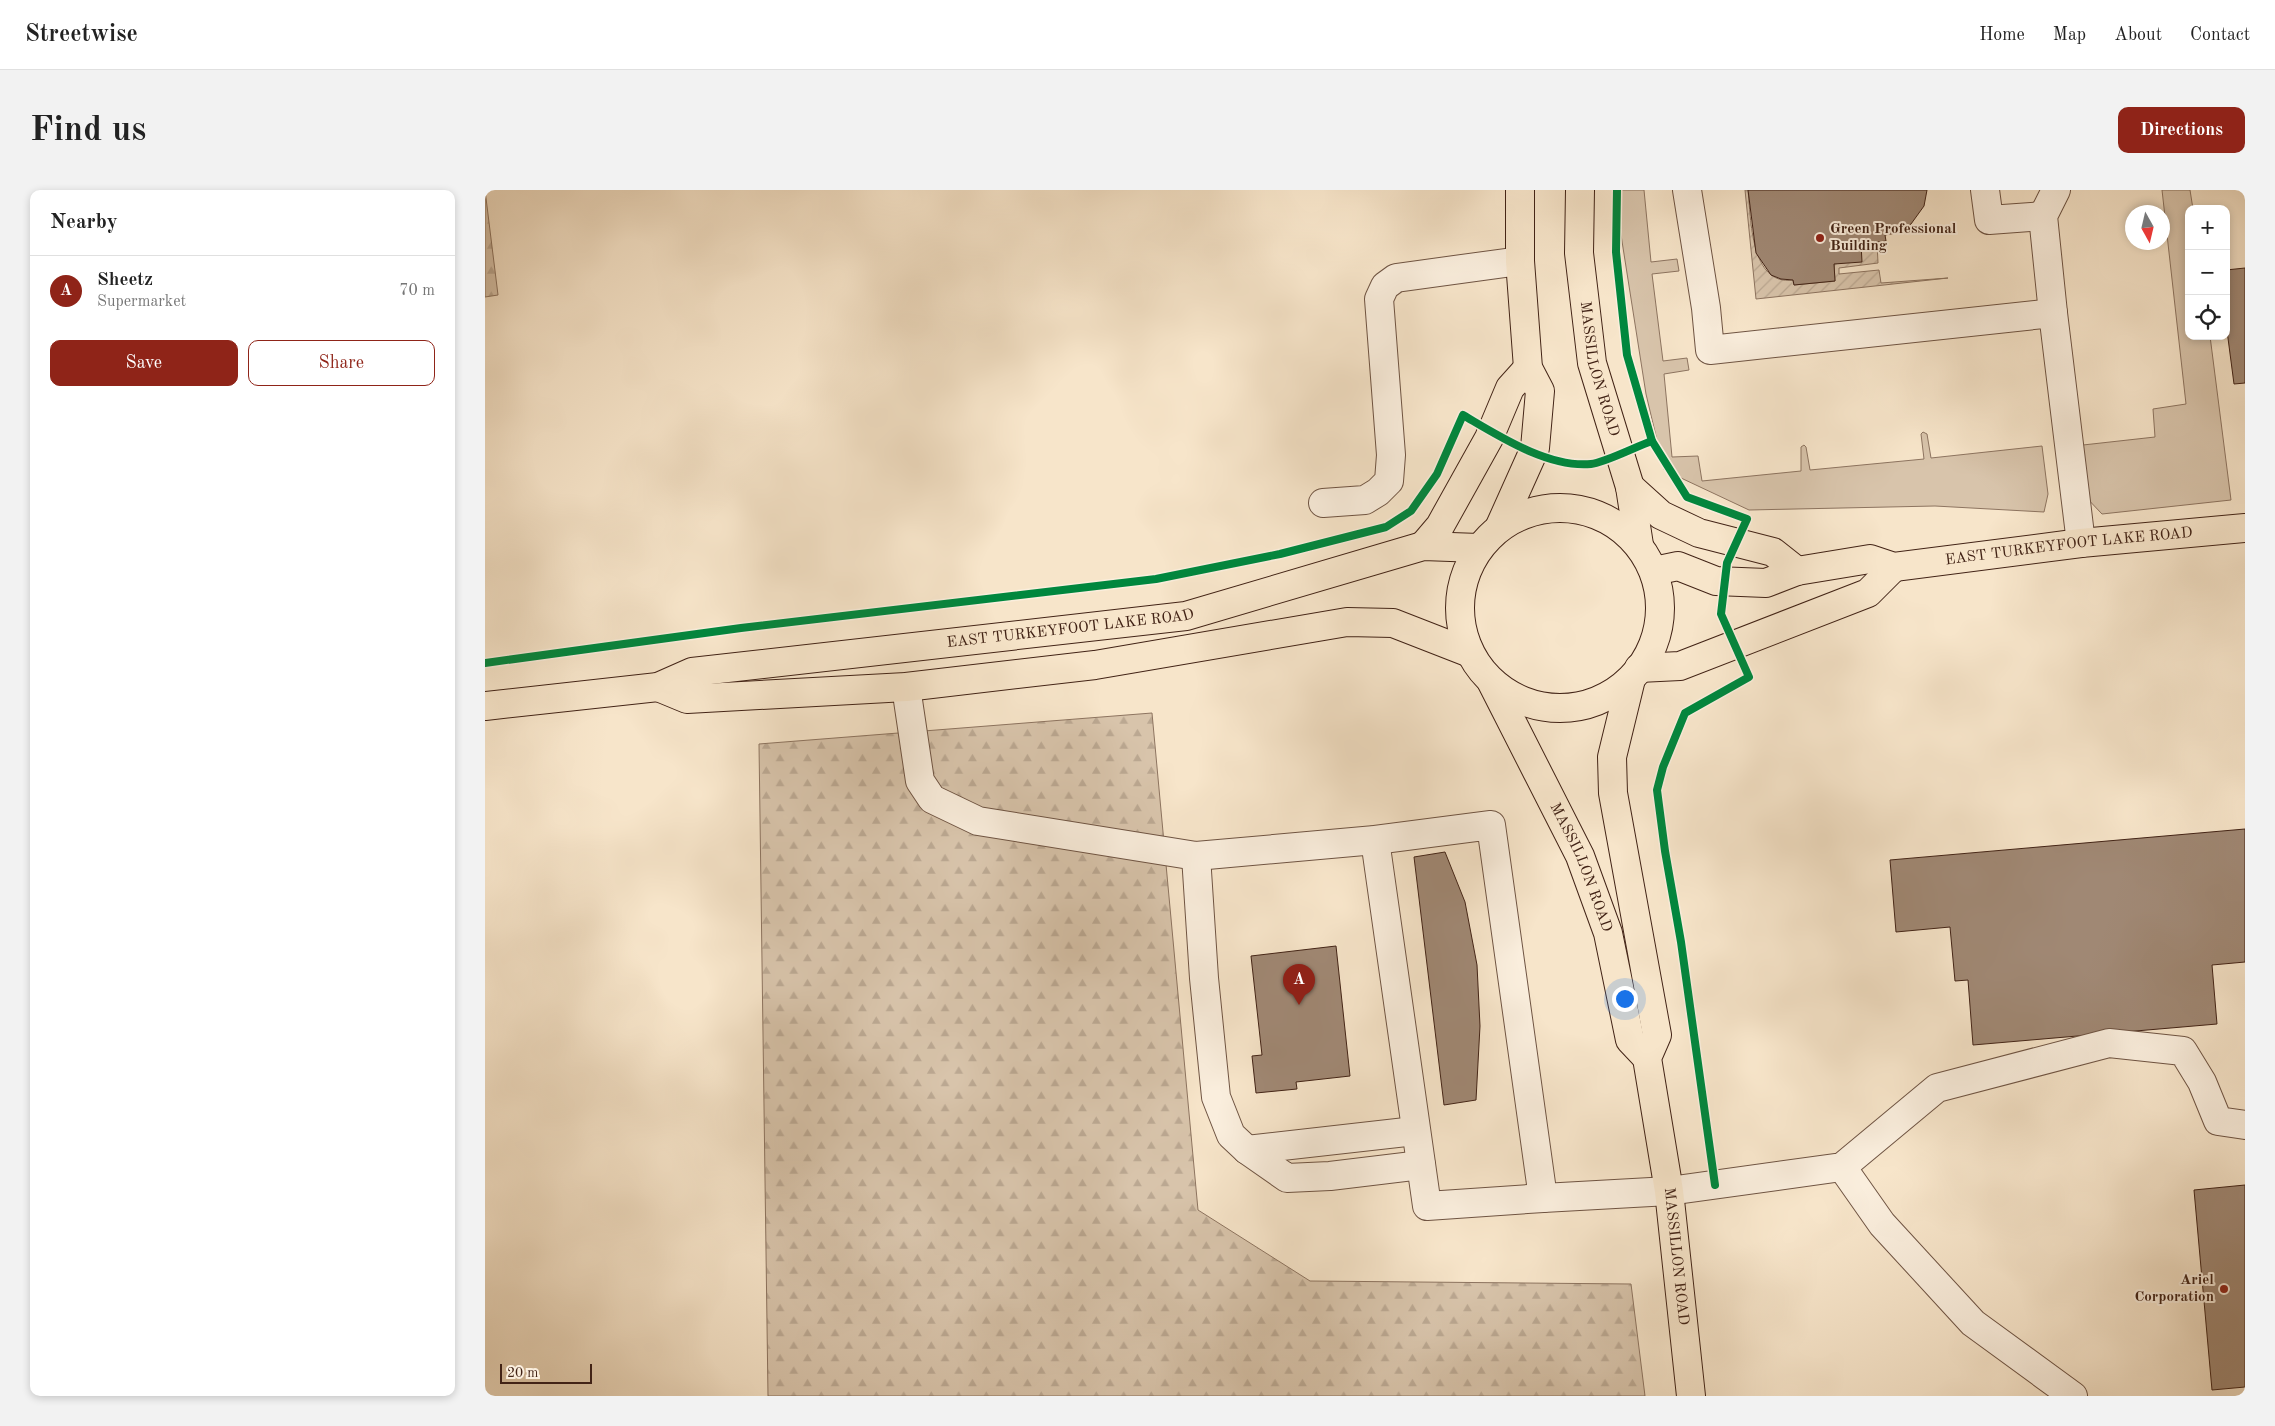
<!DOCTYPE html>
<meta charset="utf-8">
<style>
:root{--surface:#fff;--page:#f2f2f2;--text:#222;--muted:#767676;--line:#e0e0e0;--accent:#8f2418}
body{margin:0;font-family:"Old Standard TT",serif;background:var(--page);color:var(--text)}
.controls{position:absolute;right:15px;top:15px;display:grid;overflow:hidden;border-radius:10px;box-shadow:0 2px 8px #0003}
.controls button{width:45px;height:45px;display:grid;place-items:center;padding:0;border:0;border-bottom:1px solid var(--line);background:var(--surface);color:var(--text);font:25px sans-serif}
.compass{position:absolute;left:1640px;top:15px;width:45px;height:45px;border-radius:50%;background:var(--surface);box-shadow:0 2px 8px #0003;rotate:172deg}
.scale{position:absolute;left:15px;bottom:12px;width:92px;box-sizing:border-box;padding-left:5px;border:2px solid #422316;border-top:0;font-size:14px;line-height:18px;white-space:nowrap;color:#422316;-webkit-text-stroke:4px #faeedd;paint-order:stroke}
.you{position:absolute;left:1139px;top:808px;width:18px;height:18px;margin:-12px;border:4px solid #fff;border-radius:50%;background:#1a73e8;box-shadow:0 0 0 8px #1a73e833}
.badge{display:grid;place-items:center;width:32px;height:32px;border-radius:50%;background:var(--accent);color:#fff;font-size:16px;font-weight:700}
.pin{position:absolute;translate:-50% -41px;filter:drop-shadow(0 1px 2px #0008)}
.pin::after{content:'';position:absolute;top:26px;width:18px;height:15px;background:inherit;clip-path:polygon(0 0,100% 0,50% 100%)}
.list{margin:0;padding:0;list-style:none}
h2{display:flex;justify-content:space-between;align-items:center;height:65px;margin:0;padding:0 20px;font-size:21px}
h2 small{font-size:16px;font-weight:400;color:var(--muted)}
.list li{display:grid;grid-template-columns:32px 1fr auto;gap:15px;align-items:center;box-sizing:border-box;height:70px;padding:0 20px;border-top:1px solid var(--line)}
.list b{display:block;font-size:19px;white-space:nowrap}
.list p{margin:0;font-size:16px;white-space:nowrap;color:var(--muted)}
.list em{font-size:16px;font-style:normal;color:var(--muted)}
.actions{display:flex;gap:10px;padding:15px 20px}
.actions a{flex:1;padding:11px 0;border:1px solid var(--accent);border-radius:10px;text-align:center;font-size:18px;color:var(--accent)}
.actions .main{background:var(--accent);color:#fff}
.icon{flex:none;width:28px;height:28px;fill:none;stroke:currentColor;stroke-width:2;stroke-linecap:round;stroke-linejoin:round}
.map{position:relative;flex:none;width:1760px;height:1206px;overflow:hidden;border-radius:10px}
header{display:flex;align-items:center;gap:30px;box-sizing:border-box;height:70px;padding:0 25px;background:var(--surface);border-bottom:1px solid var(--line)}
header strong{font-size:24px}
nav{display:flex;gap:28px;margin-inline-start:auto;font-size:18px}
.intro{display:flex;align-items:center;justify-content:space-between;box-sizing:border-box;height:120px;padding:0 30px}
h1{margin:0;font-size:35px}
.button{padding:12px 22px;border-radius:10px;background:var(--accent);color:#fff;font-size:18px;font-weight:700}
main{display:flex;gap:30px;padding:0 30px}
aside{flex:1;background:var(--surface);border-radius:10px;box-shadow:0 2px 8px #0003}
.map>svg:first-child{display:block}
</style>
<header>
<strong>Streetwise</strong>
<nav><a>Home</a><a>Map</a><a>About</a><a>Contact</a></nav>
</header>
<div class="intro"><h1>Find us</h1><a class="button">Directions</a></div>
<main>
<aside>
<h2>Nearby<small></small></h2>
<ul class="list">
<li><span class="badge">A</span><div><b>Sheetz</b><p>Supermarket</p></div><em>70 m</em></li>
</ul>
<div class="actions"><a class="main">Save</a><a>Share</a></div>
</aside>
<div class="map">
<svg width="1760" height="1206" viewBox="0 0 1760 1206">
<defs>
<pattern id="forest-firs" width="22" height="20" patternUnits="userSpaceOnUse" patternTransform="scale(1.25)"><rect width="22" height="20" fill="#d8c4ab"/><path d="M5 1l3.5 6h-7zM16 11l3.5 6h-7z" fill="#bba892"/></pattern>
<pattern id="garden-furrows" width="10" height="10" patternUnits="userSpaceOnUse" patternTransform="scale(1.25)"><rect width="10" height="10" fill="#d8c4ab"/><path d="M-1 1l2-2M0 10L10 0M9 11l2-2" fill="none" stroke="#bba892"/></pattern>
</defs>
<rect width="100%" height="100%" fill="#f7e5ca"/>
<filter id="stains"><feTurbulence type="fractalNoise" baseFrequency=".004" numOctaves="4"/><feColorMatrix values="0 0 0 0 .2 0 0 0 0 .09 0 0 0 0 .02 0 0 0 .5 -.17"/></filter>
<radialGradient id="worn" r=".72"><stop offset=".6" stop-color="#630" stop-opacity="0"/><stop offset="1" stop-color="#630" stop-opacity=".3"/></radialGradient>
<g fill="#d8c4ab" stroke="#8d7460">
<polygon points="1135,0 1159,0 1166,72 1192,69 1194,81 1167,84 1178,171 1202,168 1204,180 1179,184 1187,267 1213,266 1217,291 1316,281 1316,257 1319,255 1321,257 1325,280 1439,269 1436,244 1438,242 1442,244 1446,268 1557,256 1563,304 1559,322 1450,316 1264,320 1179,280 1161,204 1131,13"/>
<polygon points="1677,0 1705,0 1708,19 1704,19 1704,146 1725,146 1746,310 1617,324 1598,304 1598,255 1670,247 1668,219 1701,214"/>
</g>
<g fill="url(#forest-firs)" stroke="#8d7460">
<polygon points="0,0 13,105 0,107"/>
<polygon points="667,523 713,1020 825,1091 1146,1094 1160,1206 283,1206 274,554"/>
</g>
<path fill="url(#garden-furrows)" stroke="#8d7460" d="M1260,0H1263C1266,28 1265,96 1308,90L1309,95L1350,91L1349,74L1376,54L1392,52L1393,73L1354,78V84L1394,80L1396,93L1463,88L1271,109Z"/>
<g fill="#a08874" stroke="#422316">
<polygon points="1263,0 1442,0 1439,16 1426,34 1411,43 1400,45 1401,51 1376,54 1377,72 1349,74 1350,91 1309,95 1308,90 1296,89 1286,85 1271,63"/>
<polygon points="1760,78 1760,193 1749,194 1741,133 1741,80"/>
<polygon points="1760,639 1760,772 1727,775 1732,834 1488,855 1483,790 1470,791 1465,737 1411,742 1405,670"/>
<polygon points="960,662 980,712 992,775 995,836 991,910 959,915 929,667"/>
<polygon points="851,756 865,886 811,892 812,899 771,903 767,866 777,865 766,766"/>
<polygon points="1760,995 1760,1197 1727,1200 1709,1000"/>
</g>
<g fill="none" stroke-linecap="round" stroke-linejoin="round">
<defs>
<g id="minor">
<polyline points="1202,0 1221,118 1225,160 1568,123 1596,353"/>
<polyline points="1500,0 1504,30 1558,26"/>
<polyline points="1568,123 1558,26 1571,0"/>
<polyline points="838,313 880,310 893,302 904,291 906,265 894,109 900,96 911,88 1035,71"/>
<polyline points="421,497 435,591 447,609 493,631 711,666 890,650 1006,635 1058,1008 1184,1001 1357,977 1452,898 1624,853 1698,861 1717,892 1733,931 1760,935"/>
<polyline points="890,650 942,1016 1058,1008"/>
<polyline points="711,666 719,788 731,907 746,945 762,960 802,988 845,986 936,975"/>
<polyline points="762,960 930,941"/>
<polyline points="1357,977 1397,1034 1488,1133 1588,1206"/>
</g>
<g id="major">
<path id="s1" d="M1095,0L1094,63L1107,173L1145,297L1154,355"/>
<polyline points="1145,297 1176,325 1214,343 1288,362 1312,381"/>
<circle cx="1075" cy="418" r="100"/>
<polyline points="1015,336 1050,258 1055,201 1043,178 1035,71 1035,0"/>
<polyline points="938,356 955,336 1004,248 1025,198 1043,178"/>
<path id="s2" d="M1169,381L1193,376L1231,391L1281,393L1312,381L1385,369L1409,377L1596,353L1760,338"/>
<polyline points="1154,478 1195,476 1383,403 1409,377"/>
<path id="s3" d="M1146,489L1127,567L1128,603L1172,845L1162,868L1184,1001L1206,1206"/>
<path id="s4" d="M1007,493L1095,666L1123,743L1145,850L1162,868"/>
<polyline points="173,497 202,509 421,497 610,475 862,432 908,433 985,463"/>
<path id="s5" d="M0,516L173,497L207,482L701,426L938,356L994,358"/>
</g>
</defs>
<use href="#minor" stroke="#6f5443" stroke-width="30"/>
<use href="#major" stroke="#422316" stroke-width="30"/>
<use href="#minor" stroke="#faeedd" stroke-width="28"/>
<use href="#major" stroke="#f7e5ca" stroke-width="28"/>
<defs>
<g id="cycleway">
<polyline points="1132,0 1131,62 1142,165 1167,251 1202,307 1262,329 1242,373 1236,424 1264,487 1200,523 1178,577 1172,600 1180,661 1196,752 1230,995"/>
<path d="M0,473L256,438L671,389L795,364L901,337L926,321L952,284L978,225C1014,246 1063,278 1106,274C1119,273 1152,256 1167,251"/>
</g>
</defs>
<use href="#cycleway" stroke="#faeedd" stroke-width="11"/>
<use href="#cycleway" stroke="#00873e" stroke-width="8"/>
</g>
<g fill="#8f2418" stroke="#faeedd" stroke-width="2">
<circle cx="1335" cy="48" r="5"/>
<circle cx="1739" cy="1099" r="5"/>
</g>
<g text-anchor="middle" dominant-baseline="central" stroke-width="4" stroke-linejoin="round" paint-order="stroke">
<g font-size="15" font-weight="bold" fill="#422316" stroke="#faeedd" text-anchor="start">
<text x="1345" y="39">Green Professional<tspan x="1345" dy="17">Building</tspan></text>
<text x="1729" y="1090" text-anchor="end">Ariel<tspan x="1729" dy="17">Corporation</tspan></text>
</g>
<g font-size="15" fill="#422316" stroke="#faeedd">
<text stroke="none"><textPath href="#s1" startOffset="181">MASSILLON ROAD</textPath></text>
<text stroke="none"><textPath href="#s2" startOffset="424">EAST TURKEYFOOT LAKE ROAD</textPath></text>
<text stroke="none"><textPath href="#s5" startOffset="592">EAST TURKEYFOOT LAKE ROAD</textPath></text>
<text stroke="none"><textPath href="#s4" startOffset="205">MASSILLON ROAD</textPath></text>
<text stroke="none"><textPath href="#s3" startOffset="588">MASSILLON ROAD</textPath></text>
</g>
</g>
<rect width="100%" height="100%" filter="url(#stains)"/>
<rect width="100%" height="100%" fill="url(#worn)"/>
</svg>
<div class="controls">
<button>+</button>
<button>−</button>
<button><svg class="icon" aria-label="locate" viewBox="0 0 24 24"><circle cx="12" cy="12" r="6"/><path d="M12 2v4M12 18v4M2 12h4M18 12h4"/></svg></button>
</div>
<svg class="compass" viewBox="-18 -18 36 36"><path d="M0-13l5 13h-10z" fill="#e53935"/><path d="M0 13l5-13h-10z" fill="#767676"/></svg>
<div class="scale">20 m</div>
<div class="you"></div>
<div class="pin badge" style="left:814px;top:815px">A</div>
</div>
</main>
